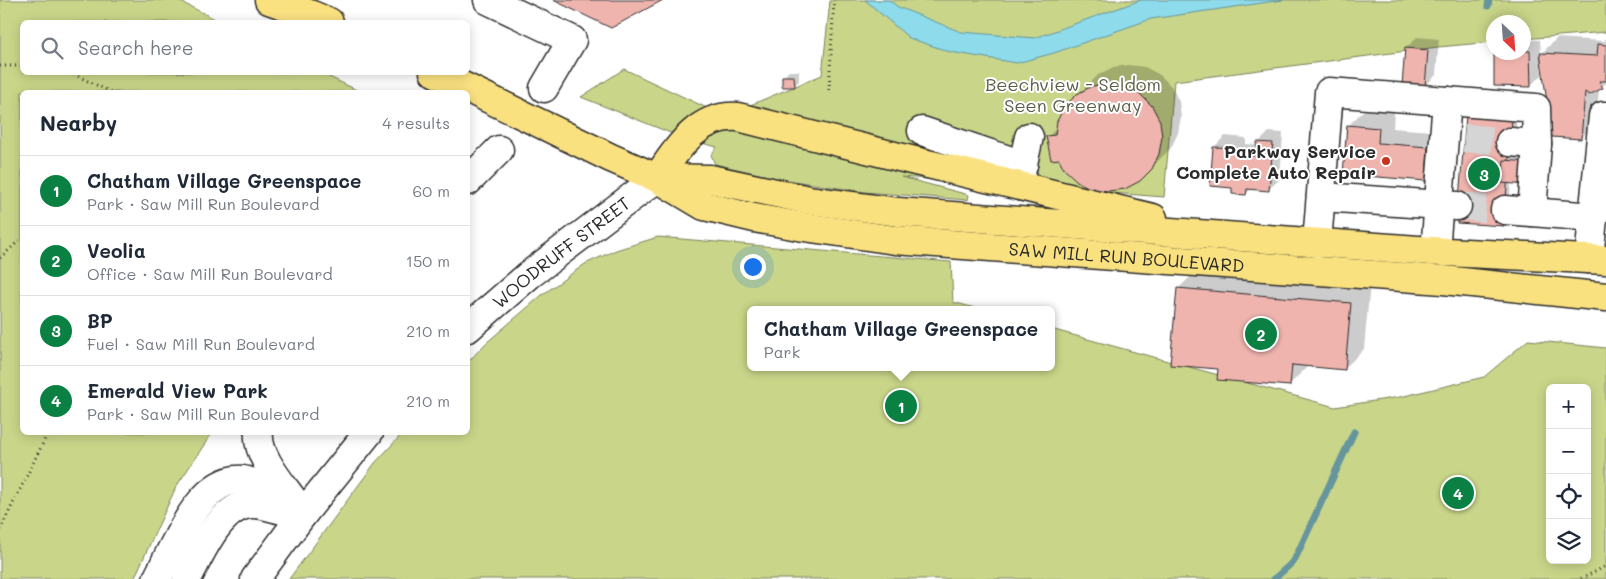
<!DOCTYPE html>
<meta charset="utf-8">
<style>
:root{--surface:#fff;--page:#f6f6f7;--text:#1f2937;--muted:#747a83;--line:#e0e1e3;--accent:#0b8043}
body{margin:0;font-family:Mali,sans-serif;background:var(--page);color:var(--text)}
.controls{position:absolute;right:15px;bottom:15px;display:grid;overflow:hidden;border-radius:8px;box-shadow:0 2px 12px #0003}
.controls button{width:45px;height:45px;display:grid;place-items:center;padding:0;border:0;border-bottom:1px solid var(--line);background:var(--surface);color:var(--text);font:25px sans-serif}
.compass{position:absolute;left:1486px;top:15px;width:45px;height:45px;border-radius:50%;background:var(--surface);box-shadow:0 2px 12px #0003;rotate:155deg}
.you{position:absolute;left:752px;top:266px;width:18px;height:18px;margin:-12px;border:4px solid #fff;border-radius:50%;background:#1a73e8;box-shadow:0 0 0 8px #1a73e833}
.badge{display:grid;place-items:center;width:32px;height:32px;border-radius:50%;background:var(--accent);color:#fff;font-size:16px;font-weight:700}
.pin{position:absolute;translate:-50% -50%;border:2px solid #fff;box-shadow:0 1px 5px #0006}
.popup{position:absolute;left:747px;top:306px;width:308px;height:65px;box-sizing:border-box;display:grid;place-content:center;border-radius:8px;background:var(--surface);filter:drop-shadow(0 1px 4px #0005);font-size:16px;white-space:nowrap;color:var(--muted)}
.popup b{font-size:19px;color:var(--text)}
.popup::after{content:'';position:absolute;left:50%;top:100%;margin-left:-10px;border:10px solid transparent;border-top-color:var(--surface)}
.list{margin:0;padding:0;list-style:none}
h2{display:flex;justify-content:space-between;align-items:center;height:65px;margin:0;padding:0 20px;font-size:21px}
h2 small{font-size:16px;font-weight:400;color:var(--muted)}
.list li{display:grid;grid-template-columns:32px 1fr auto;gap:15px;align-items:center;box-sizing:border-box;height:70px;padding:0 20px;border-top:1px solid var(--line)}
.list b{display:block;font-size:19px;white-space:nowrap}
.list p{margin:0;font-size:16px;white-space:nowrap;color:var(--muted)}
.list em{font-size:16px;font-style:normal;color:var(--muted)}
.icon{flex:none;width:28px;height:28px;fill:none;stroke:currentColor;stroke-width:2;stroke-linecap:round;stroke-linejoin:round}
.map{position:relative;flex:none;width:1606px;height:579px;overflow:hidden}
.search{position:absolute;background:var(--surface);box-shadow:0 2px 12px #0003;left:20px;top:20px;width:450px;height:55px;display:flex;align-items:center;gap:12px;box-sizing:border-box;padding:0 18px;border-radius:8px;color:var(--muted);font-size:19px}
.panel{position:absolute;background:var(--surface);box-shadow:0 2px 12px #0003;left:20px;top:90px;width:450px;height:345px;border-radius:8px}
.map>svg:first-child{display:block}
</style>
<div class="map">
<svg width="1606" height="579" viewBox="0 0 1606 579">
<rect width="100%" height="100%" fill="#fff"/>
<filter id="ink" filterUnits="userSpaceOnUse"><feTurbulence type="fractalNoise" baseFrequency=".02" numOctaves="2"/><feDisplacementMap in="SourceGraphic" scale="10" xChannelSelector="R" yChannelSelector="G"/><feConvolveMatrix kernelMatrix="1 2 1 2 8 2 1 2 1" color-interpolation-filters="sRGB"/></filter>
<g filter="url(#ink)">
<g fill="#c9d689" stroke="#7a805a" fill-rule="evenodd">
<polygon points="0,0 177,0 221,22 22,22 22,72 321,73 361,92 22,92 22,432 212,433 176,487 134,579 0,579"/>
<polygon points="837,0 1606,0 1606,32 1524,39 1524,22 1494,22 1493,42 1438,47 1174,81 1164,197 901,177 969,195 968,200 865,192 781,179 715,164 711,155 717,147 683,138 581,97 624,69 724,116 822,75 830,1"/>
<path d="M658,237L951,262L953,302L982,310H751V367H1051V329L1335,407L1400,397L1484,377L1528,340L1606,348V579H289L375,463L403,433L468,432V362L485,344L542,295L585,264L616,250ZM1550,388H1587V560H1550Z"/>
</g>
<polygon fill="#8ddbeb" stroke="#66959e" points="865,0 889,0 898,7 961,32 1035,38 1141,0 1283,0 1151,19 1054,53 1017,63 950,52 909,38"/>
<g fill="#0003">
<polygon points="1417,37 1439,39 1436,75 1425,86 1406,48"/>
<polygon points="1557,38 1604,41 1606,38 1606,83 1599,89 1596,122 1581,138 1543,66 1541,66 1542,75 1531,85 1524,52 1524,40 1540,40 1541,54"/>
<polygon points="1129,65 1145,67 1160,75 1171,86 1179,101 1181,117 1178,133 1171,148 1139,180 1048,137 1057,127 1066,107 1098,75 1113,67"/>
<polygon points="789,71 799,71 799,81 794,86 784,76"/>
<polygon points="1364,110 1394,112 1393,128 1443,132 1441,164 1425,180 1348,126"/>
<polygon points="1517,114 1514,156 1534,157 1511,182 1508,220 1503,225 1467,116"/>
<polygon points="1269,132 1283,133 1280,179 1269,189 1252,188 1246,194 1233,187 1214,147 1225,136 1246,138 1246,144 1258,145 1259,142"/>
<polygon points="1198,269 1370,284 1364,349 1345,368 1309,365 1290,384 1219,368 1178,289"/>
</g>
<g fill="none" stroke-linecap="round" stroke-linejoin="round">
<g stroke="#66959e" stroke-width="7">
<polyline points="1488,6 1489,0"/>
<polyline points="1274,579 1294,561 1354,432"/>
</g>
</g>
<g fill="#efb4ae" stroke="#2b2b2b">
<polygon points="553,0 663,0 611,28"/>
<polygon points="1598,44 1606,45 1606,81 1599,81 1603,88 1589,95 1585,92 1581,139 1552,137 1540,53 1597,56"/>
<polygon points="1405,48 1428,50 1425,87 1402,85"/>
<polygon points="1524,51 1530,51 1531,87 1494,86 1494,52 1524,52"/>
<polygon points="782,76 794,76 795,87 782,87"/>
<polygon points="1108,84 1125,86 1140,94 1152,106 1160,121 1162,137 1159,154 1152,169 1140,181 1125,189 1108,191 1091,189 1077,181 1064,169 1059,159 1051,160 1046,136 1055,135 1057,121 1065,106 1077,94 1092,86"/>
<polygon points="1466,115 1512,119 1504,226 1457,223"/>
<polygon points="1347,125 1379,128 1378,143 1428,147 1426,181 1343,174"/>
<polygon points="1257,142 1273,143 1269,191 1247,189 1246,195 1232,194 1232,188 1210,186 1213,147 1236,148 1235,154 1256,156"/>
<polygon points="1504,160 1529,162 1527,185 1502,183"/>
<polygon points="1177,288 1351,303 1345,370 1292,365 1290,386 1217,380 1218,369 1170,365"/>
</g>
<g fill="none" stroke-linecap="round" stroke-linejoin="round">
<g stroke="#d5d5d5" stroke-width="28" stroke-dasharray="28 14" stroke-linecap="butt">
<polyline points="1464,138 1510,142"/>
<polyline points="1458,206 1505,210"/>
</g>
<defs>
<g id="minor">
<polyline points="488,0 572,40 544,88"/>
<polyline points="922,131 1023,165"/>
<polyline points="1510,142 1537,144"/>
<polyline points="468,181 499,150"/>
<polyline points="1019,182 1029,137"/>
<polyline points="1321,197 1457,206"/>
<polyline points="1505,210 1594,217"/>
<polyline points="1317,243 1329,92 1447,101"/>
<polyline points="1435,251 1447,101 1536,108 1537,144 1532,212"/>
<polyline points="1589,259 1603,116 1606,116"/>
<path id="s1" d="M468,328L529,275L657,178"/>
<path d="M259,432C256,456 283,485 296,504"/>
<path d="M157,579C173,549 200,476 243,480C258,482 289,505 303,514"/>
<path d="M187,579C200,555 220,504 253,504C264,504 276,509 287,511"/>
<polyline points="255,579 303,514 369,432"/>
</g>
<g id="highway">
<polyline points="269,0 312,15 329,22"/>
<path id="s2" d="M434,72L611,158L657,178L704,206L754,218L804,227L895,240L1443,280L1606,297"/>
<polyline points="657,178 710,179 809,200 898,212 1446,252 1606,260"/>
<path d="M657,178C677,149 698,114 738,117L911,160L1153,218"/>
</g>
</defs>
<use href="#minor" stroke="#2b2b2b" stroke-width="31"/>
<use href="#highway" stroke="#2b2b2b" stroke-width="31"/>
<g stroke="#2b2b2b" stroke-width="3" stroke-dasharray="1 4" stroke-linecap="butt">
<polyline points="0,66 22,66"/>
<polyline points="69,72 111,92"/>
<polyline points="829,90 834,0"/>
<polyline points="0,258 22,238"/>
<polyline points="0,530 46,437 50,432"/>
<polyline points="1581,579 1606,566"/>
</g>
<use href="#minor" stroke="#fff" stroke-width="28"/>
<use href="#highway" stroke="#fae180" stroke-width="28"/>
</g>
</g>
<circle fill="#c8321e" stroke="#fff" stroke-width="2" cx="1386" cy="161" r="5"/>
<g text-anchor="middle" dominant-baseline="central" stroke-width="4" stroke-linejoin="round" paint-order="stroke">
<g font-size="18" fill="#5a5e47" stroke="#fff">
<text x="1073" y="84">Beechview - Seldom<tspan x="1073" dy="21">Seen Greenway</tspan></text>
</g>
<g font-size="18" font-weight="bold" fill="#2b2b2b" stroke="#fff" text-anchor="end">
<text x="1376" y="151">Parkway Service<tspan x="1376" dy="21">Complete Auto Repair</tspan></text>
</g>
<g font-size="18" fill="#2b2b2b" stroke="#fff">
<text stroke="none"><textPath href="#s1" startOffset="120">WOODRUFF STREET</textPath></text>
<text stroke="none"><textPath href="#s2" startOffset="728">SAW MILL RUN BOULEVARD</textPath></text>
</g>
</g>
</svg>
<div class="controls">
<button>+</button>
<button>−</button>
<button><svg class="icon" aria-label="locate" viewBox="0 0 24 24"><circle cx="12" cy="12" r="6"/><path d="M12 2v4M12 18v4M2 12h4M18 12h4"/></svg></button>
<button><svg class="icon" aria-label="layers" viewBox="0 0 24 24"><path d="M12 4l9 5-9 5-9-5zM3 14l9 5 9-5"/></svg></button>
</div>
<svg class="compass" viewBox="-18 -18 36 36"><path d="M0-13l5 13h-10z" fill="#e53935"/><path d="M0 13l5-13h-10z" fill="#747a83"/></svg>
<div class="you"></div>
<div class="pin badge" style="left:901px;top:406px">1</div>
<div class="popup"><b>Chatham Village Greenspace</b>Park</div>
<div class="pin badge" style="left:1261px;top:334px">2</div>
<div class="pin badge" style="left:1484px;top:174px">3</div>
<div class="pin badge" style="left:1458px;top:493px">4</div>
<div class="search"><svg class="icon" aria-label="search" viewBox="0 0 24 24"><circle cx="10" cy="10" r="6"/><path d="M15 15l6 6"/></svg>Search here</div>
<section class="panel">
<h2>Nearby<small>4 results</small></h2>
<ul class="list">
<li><span class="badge">1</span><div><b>Chatham Village Greenspace</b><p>Park · Saw Mill Run Boulevard</p></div><em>60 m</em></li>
<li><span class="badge">2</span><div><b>Veolia</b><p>Office · Saw Mill Run Boulevard</p></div><em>150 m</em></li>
<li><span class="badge">3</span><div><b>BP</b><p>Fuel · Saw Mill Run Boulevard</p></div><em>210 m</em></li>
<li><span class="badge">4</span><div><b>Emerald View Park</b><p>Park · Saw Mill Run Boulevard</p></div><em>210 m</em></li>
</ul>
</section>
</div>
